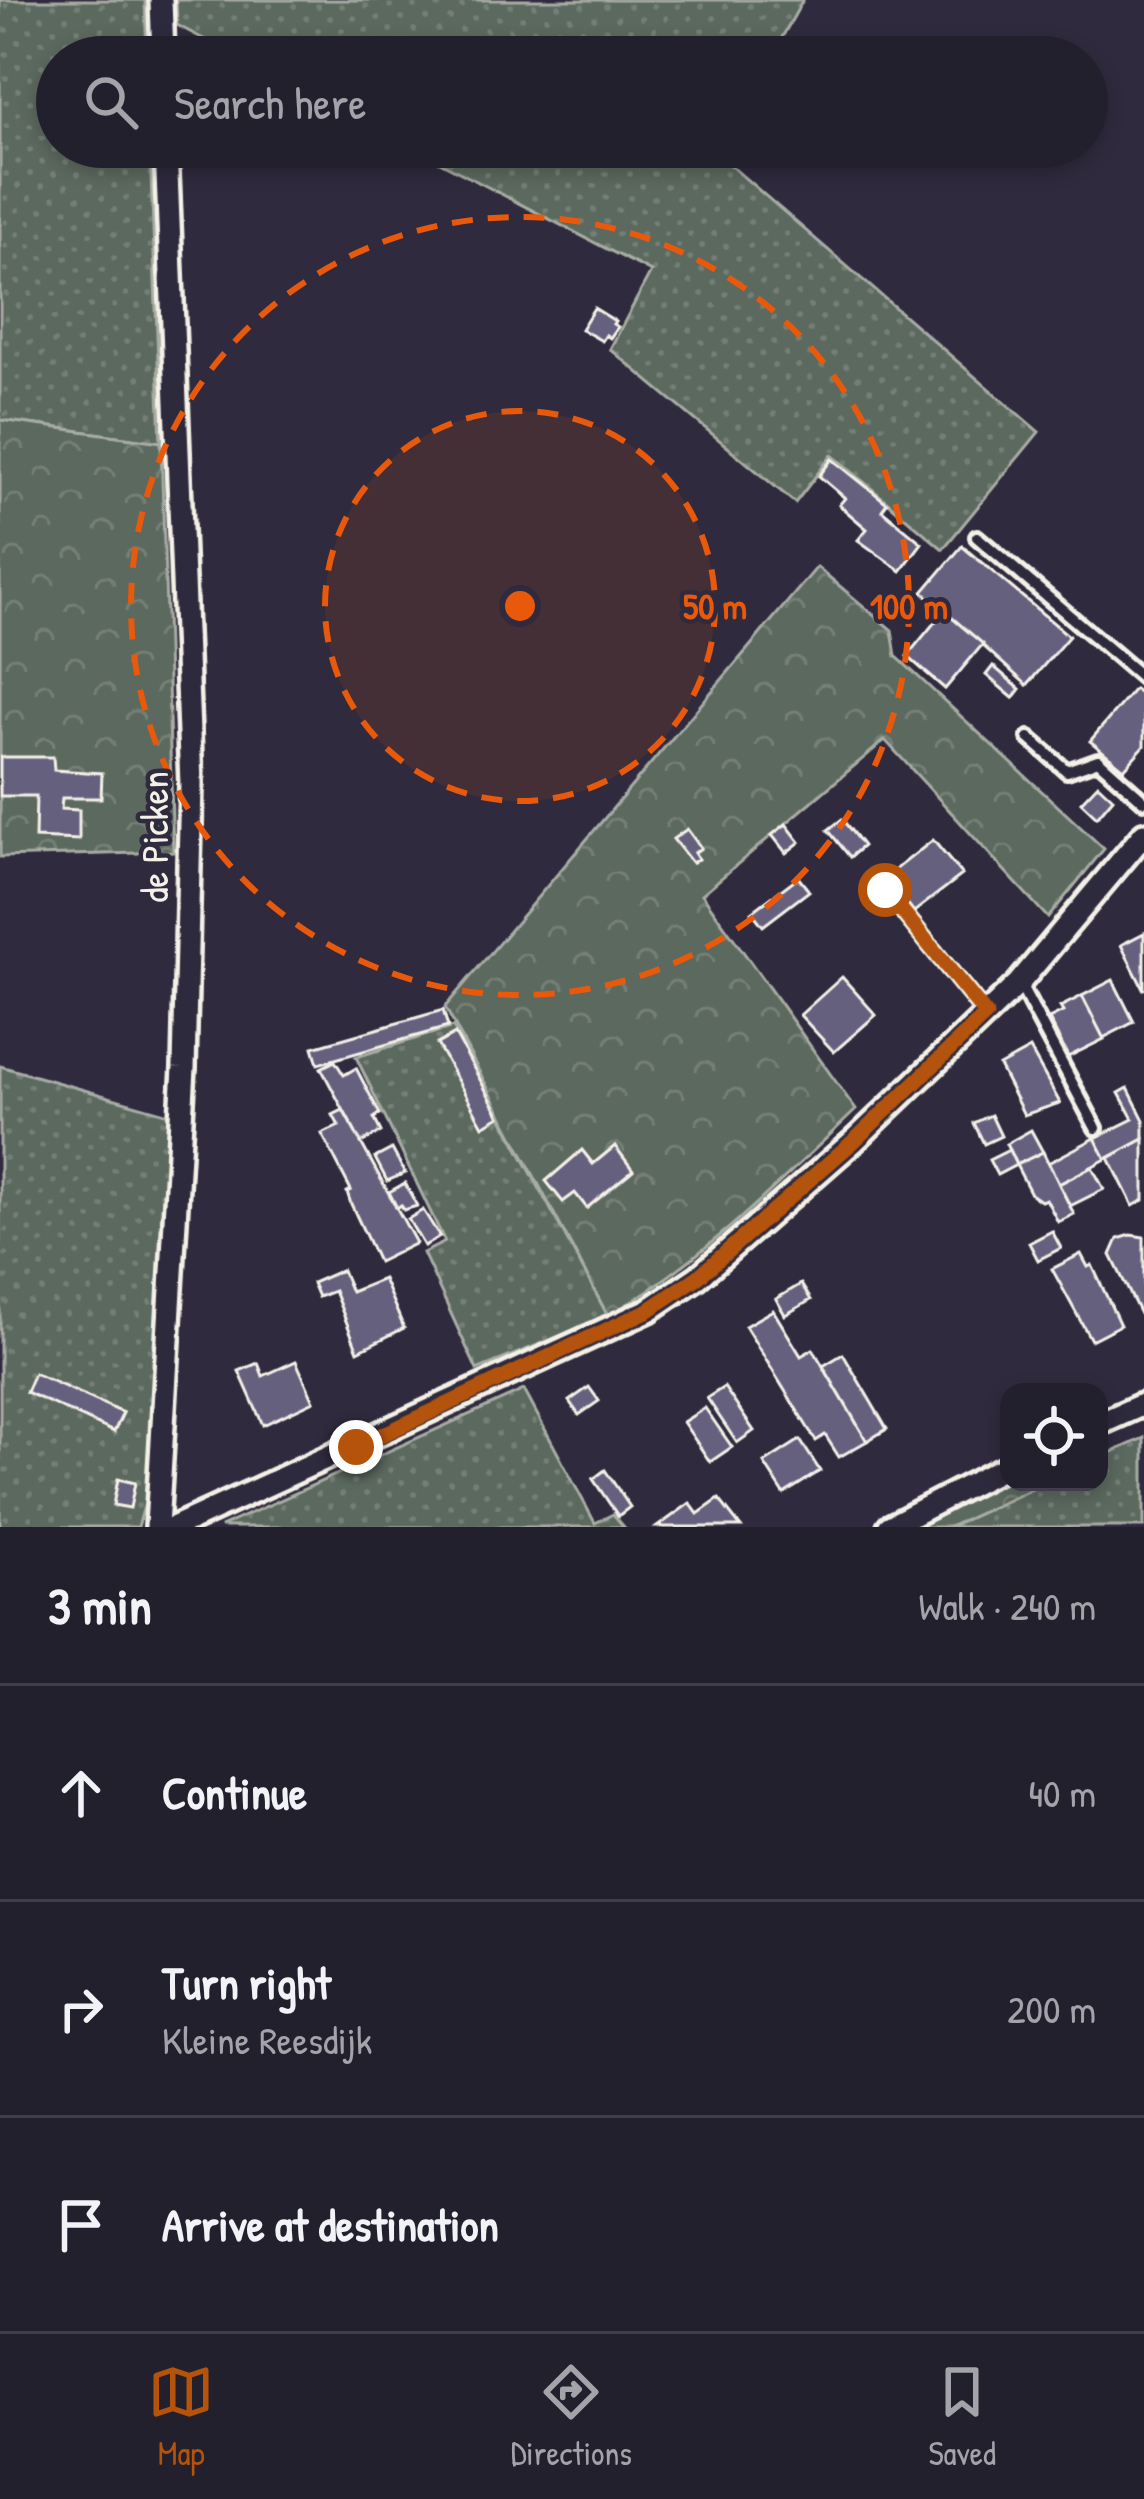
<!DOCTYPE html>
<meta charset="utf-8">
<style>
:root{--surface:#23202e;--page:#2f2d3a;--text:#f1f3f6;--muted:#a3a3aa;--line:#403e4a;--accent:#b45309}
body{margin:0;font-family:"Patrick Hand",sans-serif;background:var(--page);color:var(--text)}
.controls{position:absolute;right:36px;bottom:36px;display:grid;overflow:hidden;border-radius:24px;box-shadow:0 6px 18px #0003}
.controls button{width:108px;height:108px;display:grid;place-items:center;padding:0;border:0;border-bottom:3px solid var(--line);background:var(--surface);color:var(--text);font:60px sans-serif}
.stop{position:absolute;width:36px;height:36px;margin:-27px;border:9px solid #b45309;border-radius:50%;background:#fff}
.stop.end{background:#b45309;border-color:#fff;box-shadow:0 3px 12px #0008}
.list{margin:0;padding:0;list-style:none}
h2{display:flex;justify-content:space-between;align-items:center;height:156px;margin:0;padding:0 48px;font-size:51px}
h2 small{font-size:39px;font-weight:400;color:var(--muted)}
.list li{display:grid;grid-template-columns:78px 1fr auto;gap:36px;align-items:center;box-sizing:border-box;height:216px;padding:0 48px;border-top:3px solid var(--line)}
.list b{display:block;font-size:45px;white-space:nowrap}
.list p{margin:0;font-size:39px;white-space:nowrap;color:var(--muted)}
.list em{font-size:39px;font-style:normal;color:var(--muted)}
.icon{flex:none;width:66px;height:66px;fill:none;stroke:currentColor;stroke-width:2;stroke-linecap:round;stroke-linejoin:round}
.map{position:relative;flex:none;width:1144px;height:1527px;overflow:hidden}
.search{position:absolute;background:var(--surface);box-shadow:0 6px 18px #0003;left:36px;right:36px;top:36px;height:132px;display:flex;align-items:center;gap:30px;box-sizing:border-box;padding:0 42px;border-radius:66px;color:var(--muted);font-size:45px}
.sheet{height:804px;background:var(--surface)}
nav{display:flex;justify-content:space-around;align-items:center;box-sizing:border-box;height:168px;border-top:3px solid var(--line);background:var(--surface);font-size:33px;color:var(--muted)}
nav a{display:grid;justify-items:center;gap:6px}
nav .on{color:var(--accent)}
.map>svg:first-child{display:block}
</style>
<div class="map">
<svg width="1144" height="1527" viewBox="0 0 1144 1527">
<defs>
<pattern id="grass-dots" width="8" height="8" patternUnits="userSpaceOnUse" patternTransform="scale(3)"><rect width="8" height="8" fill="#5c695f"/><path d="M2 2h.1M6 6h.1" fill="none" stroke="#747f76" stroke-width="1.8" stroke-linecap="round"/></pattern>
<pattern id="forest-crowns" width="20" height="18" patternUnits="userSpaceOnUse" patternTransform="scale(3)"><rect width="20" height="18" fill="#5c695f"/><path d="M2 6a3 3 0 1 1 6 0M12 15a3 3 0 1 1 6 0" fill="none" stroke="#747f76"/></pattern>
</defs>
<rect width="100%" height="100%" fill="#2f2a3d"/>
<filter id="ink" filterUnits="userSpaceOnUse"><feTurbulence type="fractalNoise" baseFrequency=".00833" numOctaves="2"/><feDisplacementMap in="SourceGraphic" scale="24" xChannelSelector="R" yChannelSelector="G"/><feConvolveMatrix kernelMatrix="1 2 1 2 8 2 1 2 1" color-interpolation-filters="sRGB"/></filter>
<g filter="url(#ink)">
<g fill="url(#grass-dots)" stroke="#a8ada4" stroke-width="3">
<polygon points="0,0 145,0 147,57 57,57 57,147 150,147 161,442 0,420"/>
<polygon points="176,0 803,0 771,57 238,57 177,25"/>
<polygon points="411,147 721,147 717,154 1039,432 943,549 832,455 795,503 610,349 651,272"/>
<polygon points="453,1027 608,1316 477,1370 423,1253 445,1242 356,1057"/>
<polygon points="0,1066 169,1114 147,1496 138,1527 0,1527"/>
<polygon points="524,1390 595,1523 613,1514 624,1527 220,1527"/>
<polygon points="1144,1438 1144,1527 949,1527 1047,1482 1099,1482 1099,1458"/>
</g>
<g fill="url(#forest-crowns)" stroke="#a8ada4" stroke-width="3">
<polygon points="0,420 161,442 173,852 0,857"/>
<path d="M817,567L892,630L896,656L1104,849L1048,918L885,740L702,894L856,1110C777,1185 702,1261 608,1316L445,1007Z"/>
<polygon points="1009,1481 1047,1482 949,1527 909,1527"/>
</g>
<g fill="#66617f" stroke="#f4f1e8" stroke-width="3">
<polygon points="594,308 615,321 613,324 618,327 610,338 606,335 602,341 581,329"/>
<polygon points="832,459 887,503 882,510 922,543 901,571 858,540 867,529 839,505 845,498 819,476"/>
<polygon points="962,546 1069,636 1027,685 923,592"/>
<polygon points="944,611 983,644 945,689 907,656"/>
<polygon points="993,666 1020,689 1013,698 986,675"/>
<polygon points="1134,689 1144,697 1144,746 1124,769 1090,741"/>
<polygon points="0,757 53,757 54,770 102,773 101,798 62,798 61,809 79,810 79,840 35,838 36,796 0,796"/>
<polygon points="1098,784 1113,798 1097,817 1081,802"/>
<polygon points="842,819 863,846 850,857 828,830"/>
<polygon points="786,824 800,842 786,853 772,835"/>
<polygon points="687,829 701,848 694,853 698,859 692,863 673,839"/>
<polygon points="933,840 962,875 914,912 886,877"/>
<polygon points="798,877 809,891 763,926 752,912"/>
<polygon points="1144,933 1144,990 1121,945"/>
<polygon points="842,977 876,1015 834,1052 800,1015"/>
<polygon points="1113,980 1134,1022 1103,1038 1082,996"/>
<polygon points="1082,996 1104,1039 1068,1057 1049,1019 1063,1012 1060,1007"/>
<polygon points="443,1010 448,1027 318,1064 313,1047"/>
<polygon points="455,1034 500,1116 483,1126 437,1044"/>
<polygon points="1030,1049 1060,1103 1024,1115 999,1066"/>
<polygon points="335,1061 344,1075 356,1068 380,1114 374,1118 381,1132 361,1143 321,1068"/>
<polygon points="1128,1088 1144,1120 1144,1139 1106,1159 1095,1138 1133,1119 1119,1093"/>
<polygon points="343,1110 416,1243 378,1262 351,1204 347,1192 351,1190 322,1134 339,1126 333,1115"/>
<polygon points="991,1115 1001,1136 984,1144 974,1123"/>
<polygon points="1031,1130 1043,1152 1016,1165 1006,1144"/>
<polygon points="1095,1138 1106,1159 1059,1184 1048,1163"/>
<polygon points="1144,1139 1144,1200 1133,1206 1109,1158"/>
<polygon points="615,1146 633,1170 587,1208 575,1193 563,1202 546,1181 582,1150 593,1164"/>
<polygon points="392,1149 405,1173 387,1181 375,1158"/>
<polygon points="1009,1150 1016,1165 997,1175 989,1160"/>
<polygon points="1043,1152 1074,1214 1058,1222 1046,1199 1041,1201 1031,1194 1016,1165"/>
<polygon points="1092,1167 1104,1189 1070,1206 1059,1184"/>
<polygon points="405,1183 417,1206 404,1210 401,1205 397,1208 389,1192"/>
<polygon points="423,1210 440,1237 424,1246 408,1219"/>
<polygon points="1052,1231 1061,1248 1038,1260 1029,1243"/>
<polygon points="1131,1235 1144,1237 1144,1312 1140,1314 1111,1255 1118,1239"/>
<polygon points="1081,1254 1088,1267 1092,1265 1120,1325 1091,1340 1052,1269"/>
<polygon points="342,1270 351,1292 383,1279 404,1328 358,1351 334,1291 318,1297 312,1283"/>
<polygon points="801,1284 811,1300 785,1315 776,1299"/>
<polygon points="773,1310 801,1356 813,1349 867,1441 839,1457 825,1435 816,1441 745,1326"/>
<polygon points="843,1354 887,1429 867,1441 823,1366"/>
<polygon points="296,1361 314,1401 263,1425 239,1371 258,1363 263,1376"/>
<polygon points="34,1373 123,1413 114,1432 26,1392"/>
<polygon points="589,1387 599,1401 579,1415 569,1401"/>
<polygon points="724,1387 754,1431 737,1443 707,1398"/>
<polygon points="705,1408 732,1447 710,1462 683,1422"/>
<polygon points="800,1440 820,1471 784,1494 764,1463"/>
<polygon points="605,1470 630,1507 618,1516 593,1479"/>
<polygon points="118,1479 135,1483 130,1508 113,1505"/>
<polygon points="719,1499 741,1527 657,1527 690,1503 698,1514"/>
</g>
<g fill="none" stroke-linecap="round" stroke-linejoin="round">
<defs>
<g id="lane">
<polyline points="977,537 1144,679"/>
<polyline points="1029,738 1067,771 1098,760 1144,801"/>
<polyline points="885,890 986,1015"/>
<polyline points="1019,983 1096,1128"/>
</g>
<g id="street">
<polyline points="161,0 163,57"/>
<polyline points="1099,1424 1144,1404"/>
<polyline points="157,1527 184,1068 191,784 166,147"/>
<polyline points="175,1527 649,1310 698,1277 855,1140 1019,983 1144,834"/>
<polyline points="889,1527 1009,1465"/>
</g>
</defs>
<use href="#lane" stroke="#f4f1e8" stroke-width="20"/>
<use href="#street" stroke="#f4f1e8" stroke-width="30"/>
<use href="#lane" stroke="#2f2a3d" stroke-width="10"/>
<use href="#street" stroke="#2f2a3d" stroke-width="21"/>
</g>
</g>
<g fill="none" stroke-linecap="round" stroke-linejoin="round" filter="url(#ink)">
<polyline stroke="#b45309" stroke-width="15" points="356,1447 649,1310 698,1277 855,1140 986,1015 885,890"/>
</g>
<circle cx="520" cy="606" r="195" fill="#e8590c" fill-opacity=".12"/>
<g fill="none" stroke="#e8590c" stroke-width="6" stroke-dasharray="21 15">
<circle cx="520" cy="606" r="195"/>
<circle cx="520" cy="606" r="389"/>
</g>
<g text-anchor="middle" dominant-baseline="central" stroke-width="9" stroke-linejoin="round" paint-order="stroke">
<g font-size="39" fill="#f4f1e8" stroke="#2f2a3d">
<text transform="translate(153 837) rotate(-90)">de Picken</text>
</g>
</g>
<circle cx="520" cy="606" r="18" fill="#e8590c" stroke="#2f2a3d" stroke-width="6"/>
<g font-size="36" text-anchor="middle" font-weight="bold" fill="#e8590c" stroke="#2f2a3d" stroke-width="9" stroke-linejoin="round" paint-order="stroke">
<text x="715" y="619">50 m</text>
<text x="909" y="619">100 m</text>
</g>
</svg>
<div class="controls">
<button><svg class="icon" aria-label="locate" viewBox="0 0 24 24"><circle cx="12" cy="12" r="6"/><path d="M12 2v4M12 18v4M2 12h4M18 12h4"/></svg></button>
</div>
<div class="stop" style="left:885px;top:890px"></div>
<div class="stop end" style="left:356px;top:1447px"></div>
<div class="search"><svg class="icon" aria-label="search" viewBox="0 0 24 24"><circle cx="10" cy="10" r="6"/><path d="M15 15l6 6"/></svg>Search here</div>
</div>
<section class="sheet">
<h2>3 min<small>Walk · 240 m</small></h2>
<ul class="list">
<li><svg class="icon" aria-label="ahead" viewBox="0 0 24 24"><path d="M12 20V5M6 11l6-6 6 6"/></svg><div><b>Continue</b></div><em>40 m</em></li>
<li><svg class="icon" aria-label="right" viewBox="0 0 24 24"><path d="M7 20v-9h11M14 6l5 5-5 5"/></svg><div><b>Turn right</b><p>Kleine Reesdijk</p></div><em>200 m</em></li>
<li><svg class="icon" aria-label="arrive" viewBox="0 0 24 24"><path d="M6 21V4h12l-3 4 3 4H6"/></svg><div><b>Arrive at destination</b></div></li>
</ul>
</section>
<nav>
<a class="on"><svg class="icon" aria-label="map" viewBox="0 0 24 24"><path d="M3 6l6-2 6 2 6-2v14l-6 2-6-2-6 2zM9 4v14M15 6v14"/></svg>Map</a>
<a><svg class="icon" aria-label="directions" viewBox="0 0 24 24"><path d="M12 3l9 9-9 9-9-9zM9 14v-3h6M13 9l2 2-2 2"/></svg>Directions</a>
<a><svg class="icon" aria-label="saved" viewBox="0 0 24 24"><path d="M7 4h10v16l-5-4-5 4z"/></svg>Saved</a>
</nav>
